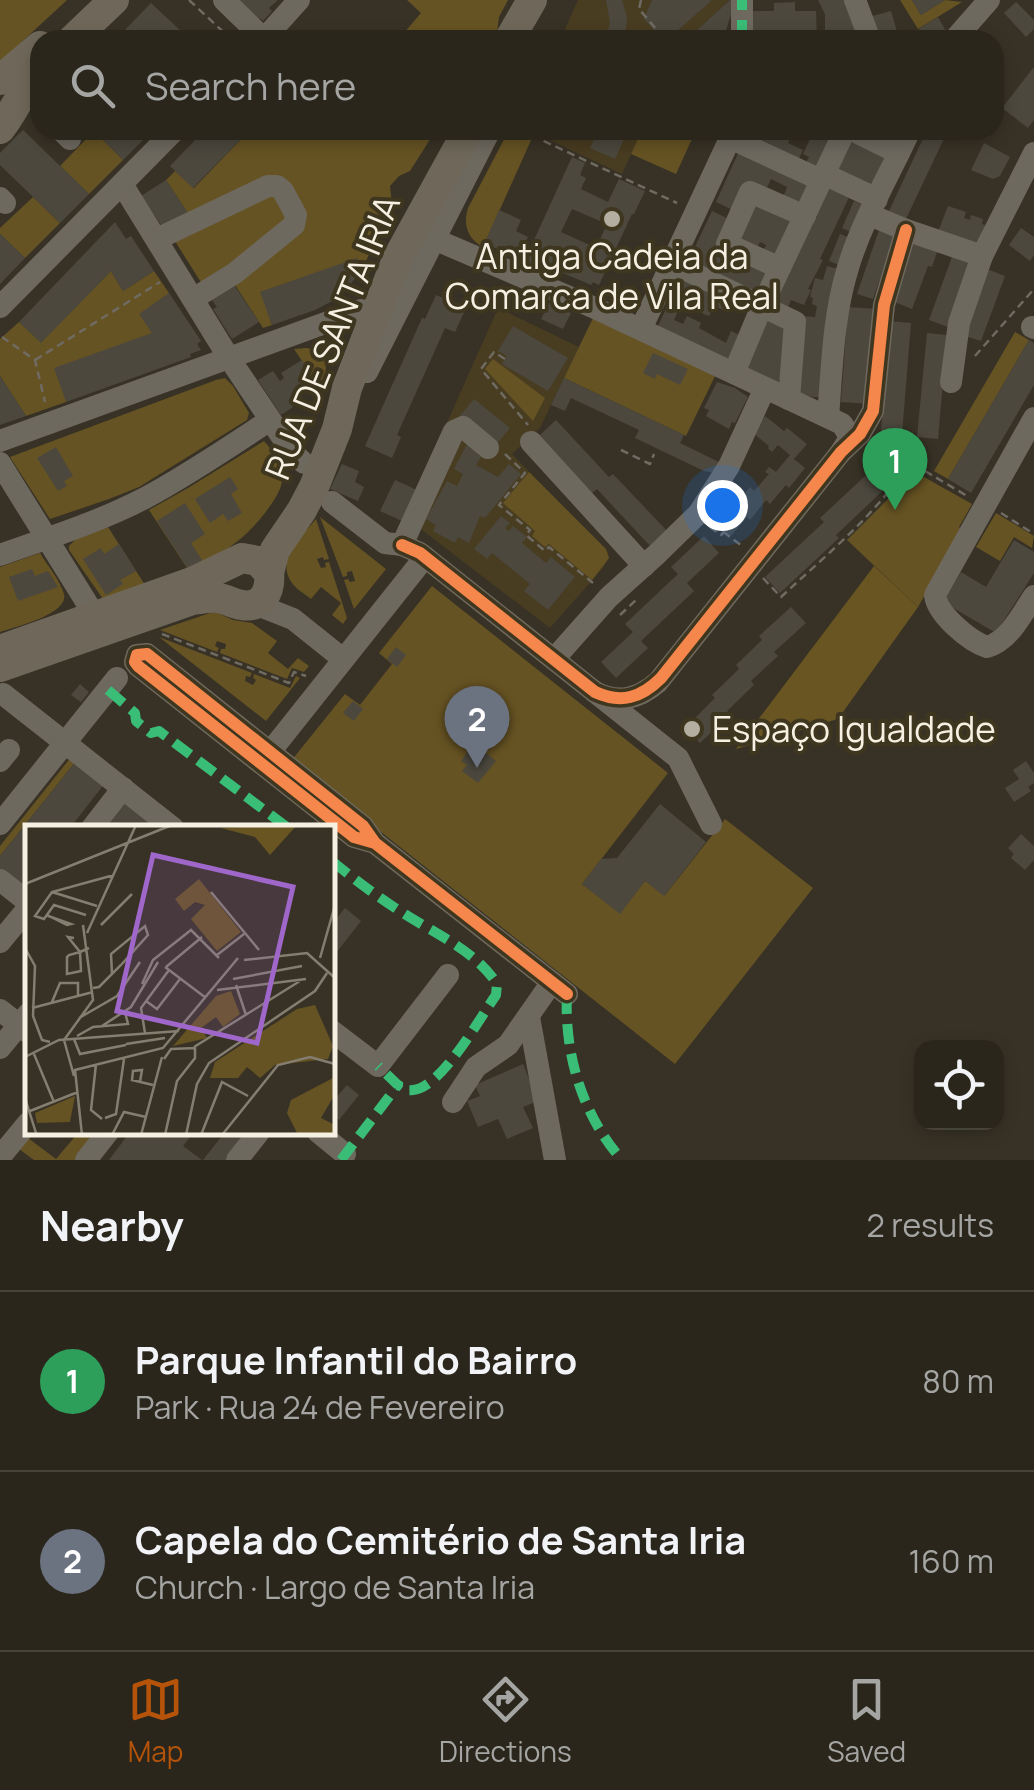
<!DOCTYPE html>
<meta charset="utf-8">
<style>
:root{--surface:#2a261c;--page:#363229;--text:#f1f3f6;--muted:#a5a5a3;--line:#46433b;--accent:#b45309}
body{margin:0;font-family:Manrope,sans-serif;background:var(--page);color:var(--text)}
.controls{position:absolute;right:30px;bottom:30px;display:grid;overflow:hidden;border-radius:20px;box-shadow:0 5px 15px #0003}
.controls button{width:90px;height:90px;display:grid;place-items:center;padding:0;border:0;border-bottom:2px solid var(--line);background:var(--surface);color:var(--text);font:50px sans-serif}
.you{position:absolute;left:722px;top:505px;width:35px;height:35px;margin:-25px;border:8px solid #fff;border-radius:50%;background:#1a73e8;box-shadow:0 0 0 15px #1a73e833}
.badge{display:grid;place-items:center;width:65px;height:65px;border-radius:50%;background:var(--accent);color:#fff;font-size:32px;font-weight:700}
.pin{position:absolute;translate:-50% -82px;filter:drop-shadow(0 2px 5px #0008)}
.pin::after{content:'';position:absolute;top:52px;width:35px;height:30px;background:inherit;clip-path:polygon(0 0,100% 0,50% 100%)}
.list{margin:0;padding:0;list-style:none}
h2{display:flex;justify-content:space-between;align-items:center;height:130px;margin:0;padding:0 40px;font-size:42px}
h2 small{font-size:32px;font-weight:400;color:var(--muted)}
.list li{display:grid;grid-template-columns:65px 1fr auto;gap:30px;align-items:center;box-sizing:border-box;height:180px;padding:0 40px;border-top:2px solid var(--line)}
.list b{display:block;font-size:38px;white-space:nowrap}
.list p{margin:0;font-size:32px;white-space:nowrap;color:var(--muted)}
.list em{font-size:32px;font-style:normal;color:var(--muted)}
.icon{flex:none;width:55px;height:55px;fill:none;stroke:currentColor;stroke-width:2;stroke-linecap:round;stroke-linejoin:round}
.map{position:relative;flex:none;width:1034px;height:1160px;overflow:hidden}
.search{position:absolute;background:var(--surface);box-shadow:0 5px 15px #0003;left:30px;right:30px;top:30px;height:110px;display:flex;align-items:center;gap:25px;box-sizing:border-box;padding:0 35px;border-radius:30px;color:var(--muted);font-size:38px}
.sheet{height:490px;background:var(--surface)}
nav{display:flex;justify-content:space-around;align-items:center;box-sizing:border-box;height:140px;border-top:2px solid var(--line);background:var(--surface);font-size:28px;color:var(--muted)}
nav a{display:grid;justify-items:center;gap:5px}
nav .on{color:var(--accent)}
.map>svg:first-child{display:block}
</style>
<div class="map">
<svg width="1034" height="1160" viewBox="0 0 1034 1160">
<rect width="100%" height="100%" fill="#383226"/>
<g fill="#483c21">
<polygon points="578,0 730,0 686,40 663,40 658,36 656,40 560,40"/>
<polygon points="528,130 642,130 622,174"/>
<polygon points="498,308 579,347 540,428 512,454 608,553 609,558 603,568 550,628 405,517"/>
</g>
<g fill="#665323">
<polygon points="0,0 67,0 0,62"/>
<polygon points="407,0 508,0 499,17 497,33 493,40 398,40 421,13"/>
<polygon points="900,0 912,0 921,15 945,0 962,2 918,29"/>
<polygon points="250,130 436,130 410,171 399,176 390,186 392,204 361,272 357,259 261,292 272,325 263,328 235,285 297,226 289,187 191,218 166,180 175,171 194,188"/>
<path d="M509,130L532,138L483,247C467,238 463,225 468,208Z"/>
<polygon points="642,130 696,130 676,174 631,154"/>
<polygon points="94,131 123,160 89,194 60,166"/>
<polygon points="273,193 290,219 204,287 173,238"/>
<polygon points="33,197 60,223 25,258 0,234 0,228"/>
<polygon points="111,271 123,291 154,271 169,293 152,333 66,402 26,416 0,376 0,339 19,322 41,342"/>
<polygon points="593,318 716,374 686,436 564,378"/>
<polygon points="1015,332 1029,340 948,479 934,471"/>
<path d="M306,348C329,350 329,371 321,389L294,349Z"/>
<polygon points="493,359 545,398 533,421 485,369"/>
<polygon points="225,378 233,386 249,413 247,420 139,487 109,499 50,519 10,457 216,380"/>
<path d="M264,441C272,450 282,464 282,476C283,487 276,497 270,506C246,540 224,552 189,571L149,510L188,488Z"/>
<polygon points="529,472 606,549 609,558 592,580 549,544 545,547 532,536 535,531 503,503"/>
<polygon points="915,472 972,504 959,527 962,530 918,607 847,540"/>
<polygon points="996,513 1034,536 1032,548 1014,537 1000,561 976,547"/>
<polygon points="320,517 386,569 354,609 344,580 348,579 350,582 355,581 352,571 347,572 347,576 343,577"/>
<path d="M316,519L329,559L324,560L323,557L317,559L321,568L326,567L325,563L329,562L347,618L343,624L332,615L341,603L321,587L311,599C305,594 296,589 292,583C275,559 302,536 316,519Z"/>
<polygon points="108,527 145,585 103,599 69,550 69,546 76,539"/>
<path d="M40,553C47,565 60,580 64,594C69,614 15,627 0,632V567Z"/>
<polygon points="432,586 668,773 582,884 620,913 645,881 665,895 725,819 813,888 675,1064 291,761 345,694 360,705 392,664 379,653"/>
<polygon points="210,613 218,613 233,620 252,623 277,641 268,653 288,669 298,658 309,666 304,672 292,668 287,679 220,653 221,649 225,649 226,644 217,641 215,646 219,648 217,652 160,630"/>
<polygon points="159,637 252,673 250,677 246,676 245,681 253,685 256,680 253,678 254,674 290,688 296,676 300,678 266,721"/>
<polygon points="72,756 77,760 0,856 0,846"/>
<polygon points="78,1133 90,1133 95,1136 77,1160 34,1160 19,1149 28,1138 56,1159"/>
</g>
<polygon fill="#685521" points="874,566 918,607 838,719 736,749"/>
<g fill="#4c483e" fill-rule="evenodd">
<polygon points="231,0 278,0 269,8 272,11 263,21 260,18 254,24"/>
<polygon points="606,0 622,0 627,17 625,40 605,40 610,23"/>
<polygon points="652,0 712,0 667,40 663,40 644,19"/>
<polygon points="730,0 735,0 726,31 719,35 716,40 686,40"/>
<polygon points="818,0 845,0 863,40 825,40 825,14"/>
<polygon points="912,0 945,0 921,15"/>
<polygon points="795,2 795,11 816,11 817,40 752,40 752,11 774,11 774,3"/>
<polygon points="1016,2 1034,20 1034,29 1026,37 1004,13"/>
<polygon points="151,3 184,34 190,40 131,40 123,32"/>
<polygon points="891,11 899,38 875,40 869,17"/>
<polygon points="938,17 946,31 950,32 946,40 921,40 923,37 917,34 920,28"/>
<polygon points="1034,67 1034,120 1028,128 1002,108"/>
<polygon points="23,130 89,194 60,223 0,165 0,153"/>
<polygon points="93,130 153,130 123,160"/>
<polygon points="205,130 250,130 193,188 170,166"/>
<polygon points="599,130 628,130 615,159 590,148"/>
<polygon points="748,130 840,130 819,175 803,168 809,157 803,154 810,139 793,132 788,143 803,150 796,165 743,141"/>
<polygon points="927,130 948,130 906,219 889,211"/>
<polygon points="850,135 893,155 875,194 832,175"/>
<polygon points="984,143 1010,157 1000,176 993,179 971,170"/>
<polygon points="740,149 815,183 803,210 782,200 787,187 771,179 765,192 737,212 716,202"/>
<path d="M572,157L585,163L580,175L586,178L581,189L608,202L619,179L645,191L634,214H632L599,285L593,282L591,285L563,273L565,270L559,268L555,278L523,264ZM572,209L607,224L596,248L561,232Z"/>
<polygon points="166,180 191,218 167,234 141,196"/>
<polygon points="829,183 851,193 820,259 823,260 808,289 811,290 804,305 791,300 786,312 772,305"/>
<polygon points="750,201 798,222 780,262 762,254 766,245 760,242 756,251 732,241"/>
<polygon points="854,201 867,207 855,234 842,228"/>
<polygon points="948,206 966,212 964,218 970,220 971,215 983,219 982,224 985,225 977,246 938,232"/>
<polygon points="499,210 521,220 516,231 528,237 518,258 491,246 489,249 483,247"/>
<polygon points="712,211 733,221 716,256 732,264 735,256 774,275 761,301 686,266"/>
<polygon points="115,222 126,239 131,236 154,271 123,291 111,271 41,343 19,322"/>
<polygon points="1021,228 1034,237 1034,255 1030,261 1009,245"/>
<polygon points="879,230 895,236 873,299 857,294"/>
<polygon points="0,234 25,258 0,284"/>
<polygon points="840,234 853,239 842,266 829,261"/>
<polygon points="914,243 937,252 932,267 928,266 912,309 892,301"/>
<polygon points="952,257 971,264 948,327 929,320"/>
<polygon points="357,258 361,272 338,298 315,310 272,325 260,292"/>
<polygon points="827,266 842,270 824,397 812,397 800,393 802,316 815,317 817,306 812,304 813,298 810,297 815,278 823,280"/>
<polygon points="987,269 1005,276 981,341 962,335"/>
<polygon points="683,273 735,297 728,312 714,306 709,316 692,309 690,312 680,307 674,320 683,324 687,316 701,323 699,328 726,343 731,331 744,337 733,361 658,326"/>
<polygon points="234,285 259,322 232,339 213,309 217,307 212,300"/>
<polygon points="169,293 201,341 197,344 201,350 190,354 191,357 66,402 54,368 152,333 139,314"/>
<polygon points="436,295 466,308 455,332 445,328 397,435 401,437 392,458 365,446 422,318 425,319"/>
<polygon points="549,303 559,308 561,304 566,307 565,311 571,313 563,329 541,319"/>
<polygon points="848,307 877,309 870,404 841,402"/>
<polygon points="768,314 790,324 779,383 743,366"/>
<polygon points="890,321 911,323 902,434 881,432"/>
<polygon points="513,326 568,358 548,391 502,364 507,356 498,351"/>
<polygon points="927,333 947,335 938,439 917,437"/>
<polygon points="1029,340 1034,343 1034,385 971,493 948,479"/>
<polygon points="653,353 688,369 680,385 657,374 655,379 643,373"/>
<polygon points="302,360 317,384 289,402 293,407 281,415 258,380 273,371 280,381 284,378 281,373"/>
<polygon points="0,376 26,416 0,425"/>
<polygon points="564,378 684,435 680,443 723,464 715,473 704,471 635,438 639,430 571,398 565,411 551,405"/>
<polygon points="717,382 735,388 748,397 735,423 732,422 729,429 706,416 709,410 704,408"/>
<polygon points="474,399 510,428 495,446 459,417"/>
<polygon points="765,416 784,431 787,428 807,444 794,459 805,468 789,488 786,485 770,504 766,500 750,520 747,517 731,536 714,523 728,506 726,504 730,498 737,503 750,487 754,491 769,474 765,472 769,467 776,472 790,455 778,445 772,452 768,448 769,446 752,432"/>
<polygon points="556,420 609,477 613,474 669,533 652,548 597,489 592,493 539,436"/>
<polygon points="467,444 481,457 476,465 498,477 509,464 521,474 485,518 480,516 469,543 458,537 455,543 433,531 436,525 426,519 447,481 457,486 463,474 454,469"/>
<polygon points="56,447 73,476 64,481 67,486 58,491 37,458"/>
<polygon points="879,463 894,480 836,535 839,538 780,593 765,577 824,522 820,518"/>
<polygon points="342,464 359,471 355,482 364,487 358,501 330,489"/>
<polygon points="230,477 238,489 231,494 242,513 228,521 223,514 210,523 195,499"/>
<polygon points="395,480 417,490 402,521 380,511"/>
<polygon points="185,503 205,534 191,543 202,560 188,569 157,521"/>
<polygon points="501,516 510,523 505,528 509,531 513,526 527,537 522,543 546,563 551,557 575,577 548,610 524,591 530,584 492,553 487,559 474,549"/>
<polygon points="704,536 719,553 687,583 694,591 641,641 648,648 616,678 601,662 633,632 625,624 678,574 671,567"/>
<polygon points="1014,540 1034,552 1034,573 996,633 943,602 961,572 986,587"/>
<polygon points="119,544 136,571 120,580 123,584 106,595 83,559 101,548 104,554"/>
<polygon points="32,569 35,576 48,571 58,587 18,601 9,577"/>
<polygon points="791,607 806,623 774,652 778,656 751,681 754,685 727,711 731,714 700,743 685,728 715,698 712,695 739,669 736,665 762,640 759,636"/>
<polygon points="396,647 406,655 397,667 387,659"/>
<polygon points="80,684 89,692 81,702 71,695"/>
<polygon points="353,701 363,709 354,721 343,713"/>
<polygon points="481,749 496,761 478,783 462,771 467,765 461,761 469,750 475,756"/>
<polygon points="77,760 105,783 70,828 28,828 28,880 22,887 0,869 0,856"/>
<polygon points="1026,761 1034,773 1034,783 1028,787 1031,791 1014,802 1005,788 1019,779 1013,770"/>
<polygon points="128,799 156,821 151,828 106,828"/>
<polygon points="660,804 706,842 664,896 645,881 620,914 582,884 601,859 617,858"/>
<polygon points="1021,834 1034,846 1034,860 1025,870 1011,858 1014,854 1008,848"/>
<polygon points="345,908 361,921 332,958 332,924"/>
<polygon points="523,1064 538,1101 523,1107 533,1128 507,1139 498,1119 478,1127 467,1101 480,1096 475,1085"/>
<polygon points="347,1085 359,1095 339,1120 332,1115 332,1102"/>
<polygon points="130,1132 194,1132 183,1146 202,1160 109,1160"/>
<polygon points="225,1132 257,1132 235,1160 203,1160"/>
</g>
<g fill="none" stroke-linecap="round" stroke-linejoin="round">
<g stroke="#6f6b62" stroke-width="2.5" stroke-dasharray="8 5" stroke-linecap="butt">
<polyline points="189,0 232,40"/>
<polyline points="641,0 639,9 662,36 660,40"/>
<polyline points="520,130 677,203"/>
<polyline points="2,337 35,360 45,402"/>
<polyline points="975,356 1034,289"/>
<polyline points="505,359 494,352 481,369 528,425"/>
<polyline points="35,360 160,282"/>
<polyline points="621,450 650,464 654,454"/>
<polyline points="505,454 525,473 499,505 530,530 526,535 545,551 549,547 593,583"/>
<polyline points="925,471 967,496"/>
<polyline points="1001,513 1034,534"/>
<polyline points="713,524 742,546"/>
<polyline points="710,527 721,535 724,532"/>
<path d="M763,578L781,597C827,554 880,512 912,458"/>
<polyline points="620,615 636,600"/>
<polyline points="162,634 289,683 294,672 306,676"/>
</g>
<g stroke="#6e695f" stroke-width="22">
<polyline points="224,0 264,39"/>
<polyline points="855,0 870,40"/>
<polyline points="263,40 299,0"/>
<polyline points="742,40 742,0"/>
<polyline points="954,40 989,0"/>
<polyline points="61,130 70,139"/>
<polyline points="852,130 899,153"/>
<polyline points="730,138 821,180"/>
<polyline points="824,174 877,199"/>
<polyline points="122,184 229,358 292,452 304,463"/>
<polyline points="0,198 5,203"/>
<polyline points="870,215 906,230 982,256"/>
<polyline points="157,239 268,186 277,186 283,191 296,215 294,225 235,273 193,299"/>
<polyline points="434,239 595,308 842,424 849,435 848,441 841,452"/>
<polyline points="672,263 795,322 789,399"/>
<polyline points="780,268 727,244 750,192 805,216"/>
<polyline points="0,307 175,130"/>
<polyline points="1032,327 1034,328"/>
<polyline points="641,329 734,130"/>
<polyline points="367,372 490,130"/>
<polyline points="734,373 762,306 845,130"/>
<polyline points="951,382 959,323 982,256 1034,153"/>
<path d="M828,417C832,369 833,318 847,271C861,222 889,176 910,130"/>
<path d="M1034,418L935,595C937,614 969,641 987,647C1010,640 1021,615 1034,596"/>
<polyline points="0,441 361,310"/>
<polyline points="531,442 644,566"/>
<polyline points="0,463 95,616"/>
<polyline points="332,502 385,543 402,545 420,553 678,758 711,824"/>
<polyline points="402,545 454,431 463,427 488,448"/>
<path d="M0,555C48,538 99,522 145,498C188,475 229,447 270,420"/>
<polyline points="255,604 293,619 343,659"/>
<polyline points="554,659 609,597 657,554 699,513 729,466 765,388"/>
<path d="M595,692C619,704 638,699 658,682L841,452L860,434L873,411L884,305L906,230"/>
<polyline points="3,694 173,828"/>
<polyline points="270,752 425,557"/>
<polyline points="0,761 9,750"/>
<polyline points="0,824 117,678"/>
<polyline points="92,828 123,788"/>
<polyline points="375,843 354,837 138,666 135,662 137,655 147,654 363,826 375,843 567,994"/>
<polyline points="0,880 28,902"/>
<polyline points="0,942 28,908"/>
<polyline points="0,1010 28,1032"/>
<polyline points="529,1017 555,1160"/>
<polyline points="332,1031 378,1066 448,975"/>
<polyline points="0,1048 28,1014"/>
<polyline points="453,1102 476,1067 508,1045 552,982"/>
<polyline points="318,1132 345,1154"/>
<polyline points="0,1157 28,1123"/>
<polyline points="86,1160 108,1132"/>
<polyline points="237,1160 259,1132"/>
</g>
<g stroke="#6f685a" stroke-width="30">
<polyline points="72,40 114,0"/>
<polyline points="509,40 532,0"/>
<polyline points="0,80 40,46"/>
<path d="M0,129C15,110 23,88 40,70"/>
<polyline points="269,573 275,550 302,510 314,487 337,429 347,388 397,259 468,130"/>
<path d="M0,650L192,582L242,558L258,561L269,573C271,591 262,609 242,605C233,604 227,599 218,598C209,597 201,599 192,600L0,667"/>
</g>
<g stroke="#3abd76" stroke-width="10" stroke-dasharray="20 10" stroke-linecap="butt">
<polyline points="742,40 742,0"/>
<polyline points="108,690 135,713 136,721 151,733 159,731 288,828"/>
<path d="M332,861C355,880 378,897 403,913C434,933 476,951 497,984L496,995C479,1019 442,1087 413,1090C405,1091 404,1089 398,1085"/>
<path d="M567,994C564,1053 582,1115 622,1160"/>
<polyline points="341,1160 398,1085 378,1066"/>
</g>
<defs>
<g id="cycleway">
<path d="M402,545L420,553L595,692C621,704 641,698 661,678L841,452L860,434L873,411L884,305L906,230"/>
<polyline points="375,843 354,837 138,666 135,662 137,655 147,654 363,826 375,843 567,994"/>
</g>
</defs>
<use href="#cycleway" stroke="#3f361f" stroke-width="19"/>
<use href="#cycleway" stroke="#f5874c" stroke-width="12"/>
</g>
<g fill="#b4aea0" stroke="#3f361f" stroke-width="4">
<circle cx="612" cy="219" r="10"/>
<circle cx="692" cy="729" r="10"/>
</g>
<g text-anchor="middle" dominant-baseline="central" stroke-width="8" stroke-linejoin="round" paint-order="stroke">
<g font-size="35" fill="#f6f0e2" stroke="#3f361f">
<text x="612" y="256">Antiga Cadeia da<tspan x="612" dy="40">Comarca de Vila Real</tspan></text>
<text x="712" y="729" text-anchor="start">Espaço Igualdade</text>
</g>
<g font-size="35" fill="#f6f0e2" stroke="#3f361f">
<text transform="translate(332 337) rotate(-68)">RUA DE SANTA IRIA</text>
</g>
</g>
<g transform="translate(25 825)">
<rect width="310" height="310" fill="#383226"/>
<path d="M174,54L216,107L192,126L166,94L180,80L170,77L159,86L150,74ZM206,166L215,189L198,202L191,192L176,203L182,213L148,221L191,171ZM290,180L308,221L303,234L250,240L235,253L222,242L213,253H185L190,237L272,184ZM310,252V269L296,293L310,300V310H273L262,288L266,275ZM50,271L45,297L12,298L10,288Z" fill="#665323"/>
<path d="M272,0L245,30L230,12L196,3Z" fill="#685521"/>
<path fill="none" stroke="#847e71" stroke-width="2.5" d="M0,59L147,0M27,67L72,81M186,67L234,125M21,90L26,92L42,100L46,99L26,92M61,90L29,80L19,94L10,91L27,67L89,50M76,100L107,69M62,108L111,0M49,113L43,112L55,127L56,146L42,149V132L44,130L55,127L64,123M0,123L10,141L8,191L17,215L25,217M192,130L219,109M295,133L310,80M219,135L282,128L310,153M140,142L181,173M141,142L177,112M208,154L277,141M117,159L128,135L166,105L194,133M211,160L221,190M68,163L74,162L96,140L123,110L120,101L86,129L87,149M192,165L281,154M121,176L132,184L155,154M27,177L35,158H53V170M7,183L68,167M54,193L92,171L115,137M77,201L106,182L133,137M120,208L116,183L144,145M52,211L68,202L103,199L100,187M49,214L55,229L101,220M39,215L68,175L58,100M39,215L49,251M101,219L140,213M169,222L275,156M9,229L29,277M0,232L34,215L154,206M139,234L146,224L170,223V233L152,256L140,310M71,239L66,285L77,294M115,257L117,245L108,246L107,255L128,260M0,273L11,308M5,286L53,267M80,293L91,289L99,234M0,309L37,310M57,310L50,245L138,223L213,133M87,310L99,287L121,292M116,310L137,232M161,310L172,259L184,238L290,166L302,148M176,310L197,257L223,271M197,310L253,240L285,232L310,239"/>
<path fill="#a067ca" fill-opacity="0.15" stroke="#a067ca" stroke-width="5" d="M128,30L268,62L232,218L92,186Z"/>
<rect width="310" height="310" fill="none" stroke="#f6f0e2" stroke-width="5"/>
</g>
</svg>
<div class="controls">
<button><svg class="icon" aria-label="locate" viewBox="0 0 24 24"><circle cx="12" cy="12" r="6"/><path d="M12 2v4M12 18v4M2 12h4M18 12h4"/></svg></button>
</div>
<div class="you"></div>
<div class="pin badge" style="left:895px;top:510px;background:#2e9e5b">1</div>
<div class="pin badge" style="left:477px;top:768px;background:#6b7280">2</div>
<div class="search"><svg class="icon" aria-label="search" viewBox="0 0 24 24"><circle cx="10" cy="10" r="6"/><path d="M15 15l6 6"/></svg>Search here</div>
</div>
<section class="sheet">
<h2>Nearby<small>2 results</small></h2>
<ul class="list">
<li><span class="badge" style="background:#2e9e5b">1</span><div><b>Parque Infantil do Bairro</b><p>Park · Rua 24 de Fevereiro</p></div><em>80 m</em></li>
<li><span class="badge" style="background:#6b7280">2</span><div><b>Capela do Cemitério de Santa Iria</b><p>Church · Largo de Santa Iria</p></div><em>160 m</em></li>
</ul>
</section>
<nav>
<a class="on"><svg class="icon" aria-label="map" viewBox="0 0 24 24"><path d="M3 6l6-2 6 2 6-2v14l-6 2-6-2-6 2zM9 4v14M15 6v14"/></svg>Map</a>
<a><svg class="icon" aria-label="directions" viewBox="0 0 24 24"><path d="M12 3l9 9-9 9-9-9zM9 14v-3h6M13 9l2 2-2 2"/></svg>Directions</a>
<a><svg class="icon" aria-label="saved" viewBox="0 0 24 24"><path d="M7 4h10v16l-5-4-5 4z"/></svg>Saved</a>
</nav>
